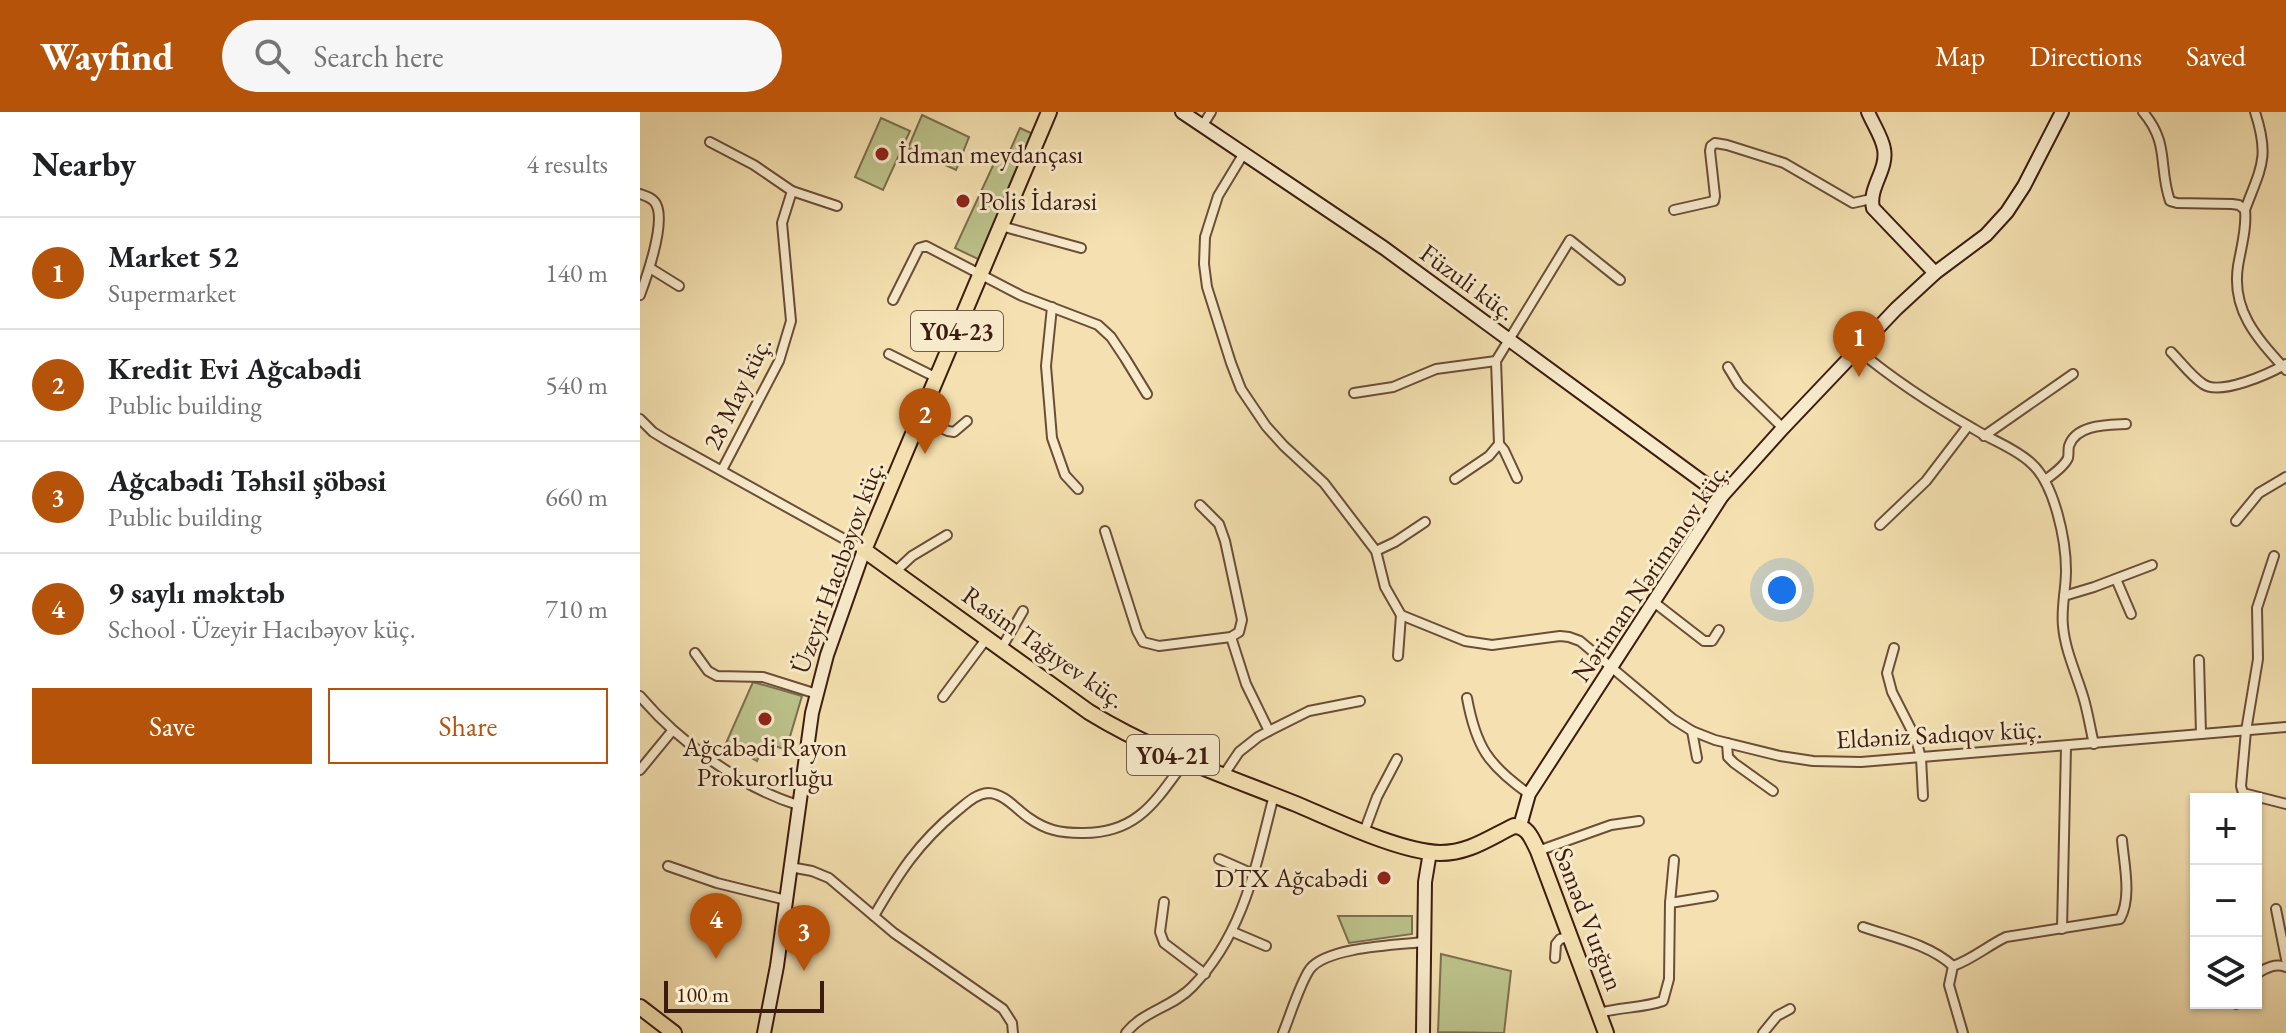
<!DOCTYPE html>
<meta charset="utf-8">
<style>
:root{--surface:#fff;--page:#f6f6f6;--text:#202124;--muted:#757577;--line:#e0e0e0;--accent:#b45309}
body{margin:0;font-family:"EB Garamond",serif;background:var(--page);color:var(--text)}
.controls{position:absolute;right:24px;bottom:24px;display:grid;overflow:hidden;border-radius:0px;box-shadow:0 2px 6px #0004}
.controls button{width:72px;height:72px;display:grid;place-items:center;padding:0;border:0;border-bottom:2px solid var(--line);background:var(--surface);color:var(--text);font:40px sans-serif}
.scale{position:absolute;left:24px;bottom:20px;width:160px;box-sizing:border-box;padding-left:8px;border:4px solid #3d1c10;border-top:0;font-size:22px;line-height:28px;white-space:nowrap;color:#3d1c10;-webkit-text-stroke:6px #f8ebcc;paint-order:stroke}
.you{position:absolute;left:1142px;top:478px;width:28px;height:28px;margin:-20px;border:6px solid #fff;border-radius:50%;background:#1a73e8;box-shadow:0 0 0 12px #1a73e833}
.badge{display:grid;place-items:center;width:52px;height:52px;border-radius:50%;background:var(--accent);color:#fff;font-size:26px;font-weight:700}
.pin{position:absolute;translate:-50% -66px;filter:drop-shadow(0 2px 4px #0008)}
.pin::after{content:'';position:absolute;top:42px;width:28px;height:24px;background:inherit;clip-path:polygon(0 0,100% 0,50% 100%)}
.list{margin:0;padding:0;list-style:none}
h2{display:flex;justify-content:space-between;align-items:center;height:104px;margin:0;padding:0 32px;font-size:34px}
h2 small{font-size:26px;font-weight:400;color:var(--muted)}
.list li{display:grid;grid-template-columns:52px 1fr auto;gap:24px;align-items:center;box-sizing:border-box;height:112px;padding:0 32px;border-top:2px solid var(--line)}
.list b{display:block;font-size:30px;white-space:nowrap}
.list p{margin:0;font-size:26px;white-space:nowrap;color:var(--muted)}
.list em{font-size:26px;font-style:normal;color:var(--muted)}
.actions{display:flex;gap:16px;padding:24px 32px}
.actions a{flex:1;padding:18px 0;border:2px solid var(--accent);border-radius:0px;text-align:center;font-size:28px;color:var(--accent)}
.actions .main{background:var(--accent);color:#fff}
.icon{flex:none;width:44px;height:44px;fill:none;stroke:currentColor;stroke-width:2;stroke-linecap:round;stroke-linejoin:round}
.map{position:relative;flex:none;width:1646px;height:921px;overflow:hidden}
header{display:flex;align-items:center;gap:48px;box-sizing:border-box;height:112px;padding:0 40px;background:var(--accent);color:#fff}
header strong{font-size:38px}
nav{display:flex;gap:44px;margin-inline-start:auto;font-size:28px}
.search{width:560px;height:72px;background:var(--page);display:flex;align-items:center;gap:20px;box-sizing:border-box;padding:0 28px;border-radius:44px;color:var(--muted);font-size:30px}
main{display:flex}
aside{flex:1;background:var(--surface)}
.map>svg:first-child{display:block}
</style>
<header>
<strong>Wayfind</strong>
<div class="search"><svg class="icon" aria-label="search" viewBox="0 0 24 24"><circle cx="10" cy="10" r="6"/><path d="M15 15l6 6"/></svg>Search here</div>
<nav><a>Map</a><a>Directions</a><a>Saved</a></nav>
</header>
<main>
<aside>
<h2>Nearby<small>4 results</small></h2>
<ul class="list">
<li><span class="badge">1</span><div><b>Market 52</b><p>Supermarket</p></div><em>140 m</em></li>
<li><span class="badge">2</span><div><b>Kredit Evi Ağcabədi</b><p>Public building</p></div><em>540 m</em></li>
<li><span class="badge">3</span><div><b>Ağcabədi Təhsil şöbəsi</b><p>Public building</p></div><em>660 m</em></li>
<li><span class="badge">4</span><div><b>9 saylı məktəb</b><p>School · Üzeyir Hacıbəyov küç.</p></div><em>710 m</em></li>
</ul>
<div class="actions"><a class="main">Save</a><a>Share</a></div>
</aside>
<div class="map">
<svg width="1646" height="921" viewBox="0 0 1646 921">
<rect width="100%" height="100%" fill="#f4e0b0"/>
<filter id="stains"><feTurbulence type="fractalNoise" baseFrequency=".0025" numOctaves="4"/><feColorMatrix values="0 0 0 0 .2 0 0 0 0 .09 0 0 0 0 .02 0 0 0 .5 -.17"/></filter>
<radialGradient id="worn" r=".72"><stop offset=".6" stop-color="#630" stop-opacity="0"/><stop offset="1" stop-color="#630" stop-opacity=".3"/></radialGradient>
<g fill="#bcc28b" stroke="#7c6f4e" stroke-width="2">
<polygon points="282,3 329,25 316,58 268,36"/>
<polygon points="241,6 270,19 243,78 215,65"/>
<polygon points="380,16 393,22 340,148 315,136 356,47 365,50"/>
<polygon points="113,570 162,584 146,638 125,630 117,649 86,631"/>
<polygon points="698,804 772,804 772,822 709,831"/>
<polygon points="801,842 871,859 864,921 798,920"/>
</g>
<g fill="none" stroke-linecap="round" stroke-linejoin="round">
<defs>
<g id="street">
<path d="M1503,0C1530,32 1518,54 1530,89L1537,91L1592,92L1599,93L1605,98C1607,116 1601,136 1598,154C1591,199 1618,227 1646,258"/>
<polyline points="563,13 571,0"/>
<polyline points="70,30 114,53 152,79 197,94"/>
<polyline points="604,41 578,84 565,125 564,152 567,175 591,251 601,277 626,314 644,334 684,371 736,439 745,475 761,503 825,529 852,533 920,524 929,525 940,529 1033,607 1052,619 1075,628 1140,644 1173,649 1221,650 1646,615"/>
<path d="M0,82C6,84 13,86 16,92C26,110 7,164 0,183"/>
<polyline points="1034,98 1074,89 1075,84 1070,39 1071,34 1075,31 1087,33 1144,51 1213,91 1231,87"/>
<path d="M1605,98C1621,55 1630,46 1615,0"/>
<polyline points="361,114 441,136"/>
<polyline points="10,156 39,174"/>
<polyline points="253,188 279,136 286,134 382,184 458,213 471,225 485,246 507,282"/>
<polyline points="412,195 406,254 412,326 425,363 438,377"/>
<path d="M1218,238C1254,268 1294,294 1334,317C1353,329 1375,336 1391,351C1415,372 1426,429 1426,459C1426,477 1421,496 1423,514C1425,538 1436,561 1443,584C1448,600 1450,616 1454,632"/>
<path d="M1531,240C1541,250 1551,264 1563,272C1580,284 1629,262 1646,252"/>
<polyline points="249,242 297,266"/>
<polyline points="1088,255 1099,273 1143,316"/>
<polyline points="714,281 753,275 796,257 856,249"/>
<polyline points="280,306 308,319 314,320 327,309"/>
<polyline points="0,307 13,320 26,328 224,438"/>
<polyline points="1344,324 1433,262"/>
<polyline points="82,358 139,249 151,209 142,111 152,79"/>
<polyline points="877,366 864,338 859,332 856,249 930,128 980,168"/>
<polyline points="815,367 849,344 859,332"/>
<path d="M1405,368C1412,363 1424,355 1428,346C1429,342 1428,338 1429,334C1436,312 1468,313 1486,312"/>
<polyline points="1596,409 1619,381 1646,365"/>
<polyline points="1240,413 1286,369 1328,314"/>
<polyline points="465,419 497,519 503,530 519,534 591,525 599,520 602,508 585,429 579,412 560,393"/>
<polyline points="736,439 755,430 785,410"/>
<polyline points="1634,444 1617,496 1618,547 1606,619 1601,674 1603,681 1646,692"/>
<polyline points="256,459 272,444 307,423"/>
<polyline points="1476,467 1491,502"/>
<polyline points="1424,484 1454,475 1512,453"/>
<polyline points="1015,491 1064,529 1072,529 1079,518"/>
<polyline points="591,525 606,572 629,619"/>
<polyline points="1254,536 1247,561 1252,580 1276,627 1281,646 1283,684"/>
<polyline points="361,537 383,499"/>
<polyline points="55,541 68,559 77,564 123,565 177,582"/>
<polyline points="758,544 761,503"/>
<polyline points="1559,548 1561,622"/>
<path d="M0,584C38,629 102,676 158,693"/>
<polyline points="303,585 347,526"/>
<path d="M827,586C836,635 848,653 889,682"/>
<polyline points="1052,619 1057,646"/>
<polyline points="1087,631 1088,645 1094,651 1133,679"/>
<polyline points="0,658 32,619"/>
<polyline points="583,664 599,640 618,625 629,619 669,599 720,589"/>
<polyline points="724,720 737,685 757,647"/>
<polyline points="898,739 971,713 999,709"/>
<polyline points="579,747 613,762"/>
<polyline points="28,754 77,771 146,788"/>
<polyline points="150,755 172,759 189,766 254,821 363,897 372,911 373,921"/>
<polyline points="524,790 520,820 524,831 565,862"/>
<polyline points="1030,791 1073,784"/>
<polyline points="1636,797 1646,847"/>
<path d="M234,804C259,761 278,731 317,699C326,692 335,682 348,681C364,681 377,698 389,706C406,718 420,721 441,721C497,722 515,690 545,649"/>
<path d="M1223,815C1252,825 1289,832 1313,854"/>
<polyline points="1422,817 1426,635"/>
<polyline points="593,820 626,834"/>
<polyline points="915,846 916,832 920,827 929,825"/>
<path d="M1616,862C1626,856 1635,851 1646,855"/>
<polyline points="1596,892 1597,891"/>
<path d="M959,901C980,895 1003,896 1023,889L1029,867L1030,791L1034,748"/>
<path d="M486,921C503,899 533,895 552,875C604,822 616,753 634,683"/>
<path d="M643,921C650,904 660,871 670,857C687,835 756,833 784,830"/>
<polyline points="1123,921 1137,904 1150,897"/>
<path d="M1323,921L1309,873L1313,854C1333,847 1347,834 1366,825L1480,807C1492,785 1484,752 1482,728"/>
</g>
<g id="secondary">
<polyline points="542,0 744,136 1082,384"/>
<path d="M1228,0C1233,12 1242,25 1244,37C1248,58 1228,76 1233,96L1295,161"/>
<polyline points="880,714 889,682 1082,384 1143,316 1256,197 1295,161 1346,123 1367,100 1384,74 1422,0"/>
<polyline points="124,921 137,854 172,601 187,543 224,438"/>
<polyline points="783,921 785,770 790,740"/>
</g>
<g id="primary">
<path d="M409,0L224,438L449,600C514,640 586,664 656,692C694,708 760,740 800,741C829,741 849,726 874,714C888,714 892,727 898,739L966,921"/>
<polyline points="0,895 34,921"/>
</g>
</defs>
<use href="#street" stroke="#6b4d38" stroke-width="12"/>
<use href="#secondary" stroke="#3d1c10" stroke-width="16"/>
<use href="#primary" stroke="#3d1c10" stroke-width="18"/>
<use href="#street" stroke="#f8ebcc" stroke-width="8"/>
<use href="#secondary" stroke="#f8ebcc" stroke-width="12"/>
<use href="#primary" stroke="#f4e0b0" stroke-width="14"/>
</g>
<g fill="#8f2418" stroke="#f8ebcc" stroke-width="3">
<circle cx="242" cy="42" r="8"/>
<circle cx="323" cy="89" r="8"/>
<circle cx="125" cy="607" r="8"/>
<circle cx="744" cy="766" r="8"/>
</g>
<g text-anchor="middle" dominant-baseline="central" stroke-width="6" stroke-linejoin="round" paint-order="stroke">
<g fill="#f8ebcc" stroke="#755a48" stroke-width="2">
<rect x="271" y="199" width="92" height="40" rx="6"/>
<rect x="487" y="623" width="92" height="40" rx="6"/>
</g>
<g font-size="24" font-weight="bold" fill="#3d1c10">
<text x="317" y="219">Y04-23</text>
<text x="533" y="643">Y04-21</text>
</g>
<g font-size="26" fill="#3d1c10" stroke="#f8ebcc" text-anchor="start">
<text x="258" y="42">İdman meydançası</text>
<text x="339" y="89">Polis İdarəsi</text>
<text x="125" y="635" text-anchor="middle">Ağcabədi Rayon<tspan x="125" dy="30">Prokurorluğu</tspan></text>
<text x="728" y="766" text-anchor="end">DTX Ağcabədi</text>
</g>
<g font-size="26" fill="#3d1c10" stroke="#f8ebcc">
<text transform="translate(828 170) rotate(36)">Füzuli küç.</text>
<text transform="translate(97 281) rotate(-64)">28 May küç.</text>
<text transform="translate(197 455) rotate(-70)">Üzeyir Hacıbəyov küç.</text>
<text transform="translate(1010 460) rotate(-56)">Nəriman Nərimanov küç.</text>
<text transform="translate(404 535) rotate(35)">Rasim Tağıyev küç.</text>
<text transform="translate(1299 622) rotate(-3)">Eldəniz Sadıqov küç.</text>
<text transform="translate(949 807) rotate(69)">Səməd Vurğun</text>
</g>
</g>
<rect width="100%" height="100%" filter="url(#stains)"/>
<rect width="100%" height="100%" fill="url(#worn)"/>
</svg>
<div class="controls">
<button>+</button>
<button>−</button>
<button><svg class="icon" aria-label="layers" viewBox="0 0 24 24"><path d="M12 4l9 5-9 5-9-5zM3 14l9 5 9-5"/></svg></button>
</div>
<div class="scale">100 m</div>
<div class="you"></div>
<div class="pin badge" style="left:1219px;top:265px">1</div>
<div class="pin badge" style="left:285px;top:342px">2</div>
<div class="pin badge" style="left:164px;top:859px">3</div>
<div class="pin badge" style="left:76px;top:847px">4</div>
</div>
</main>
